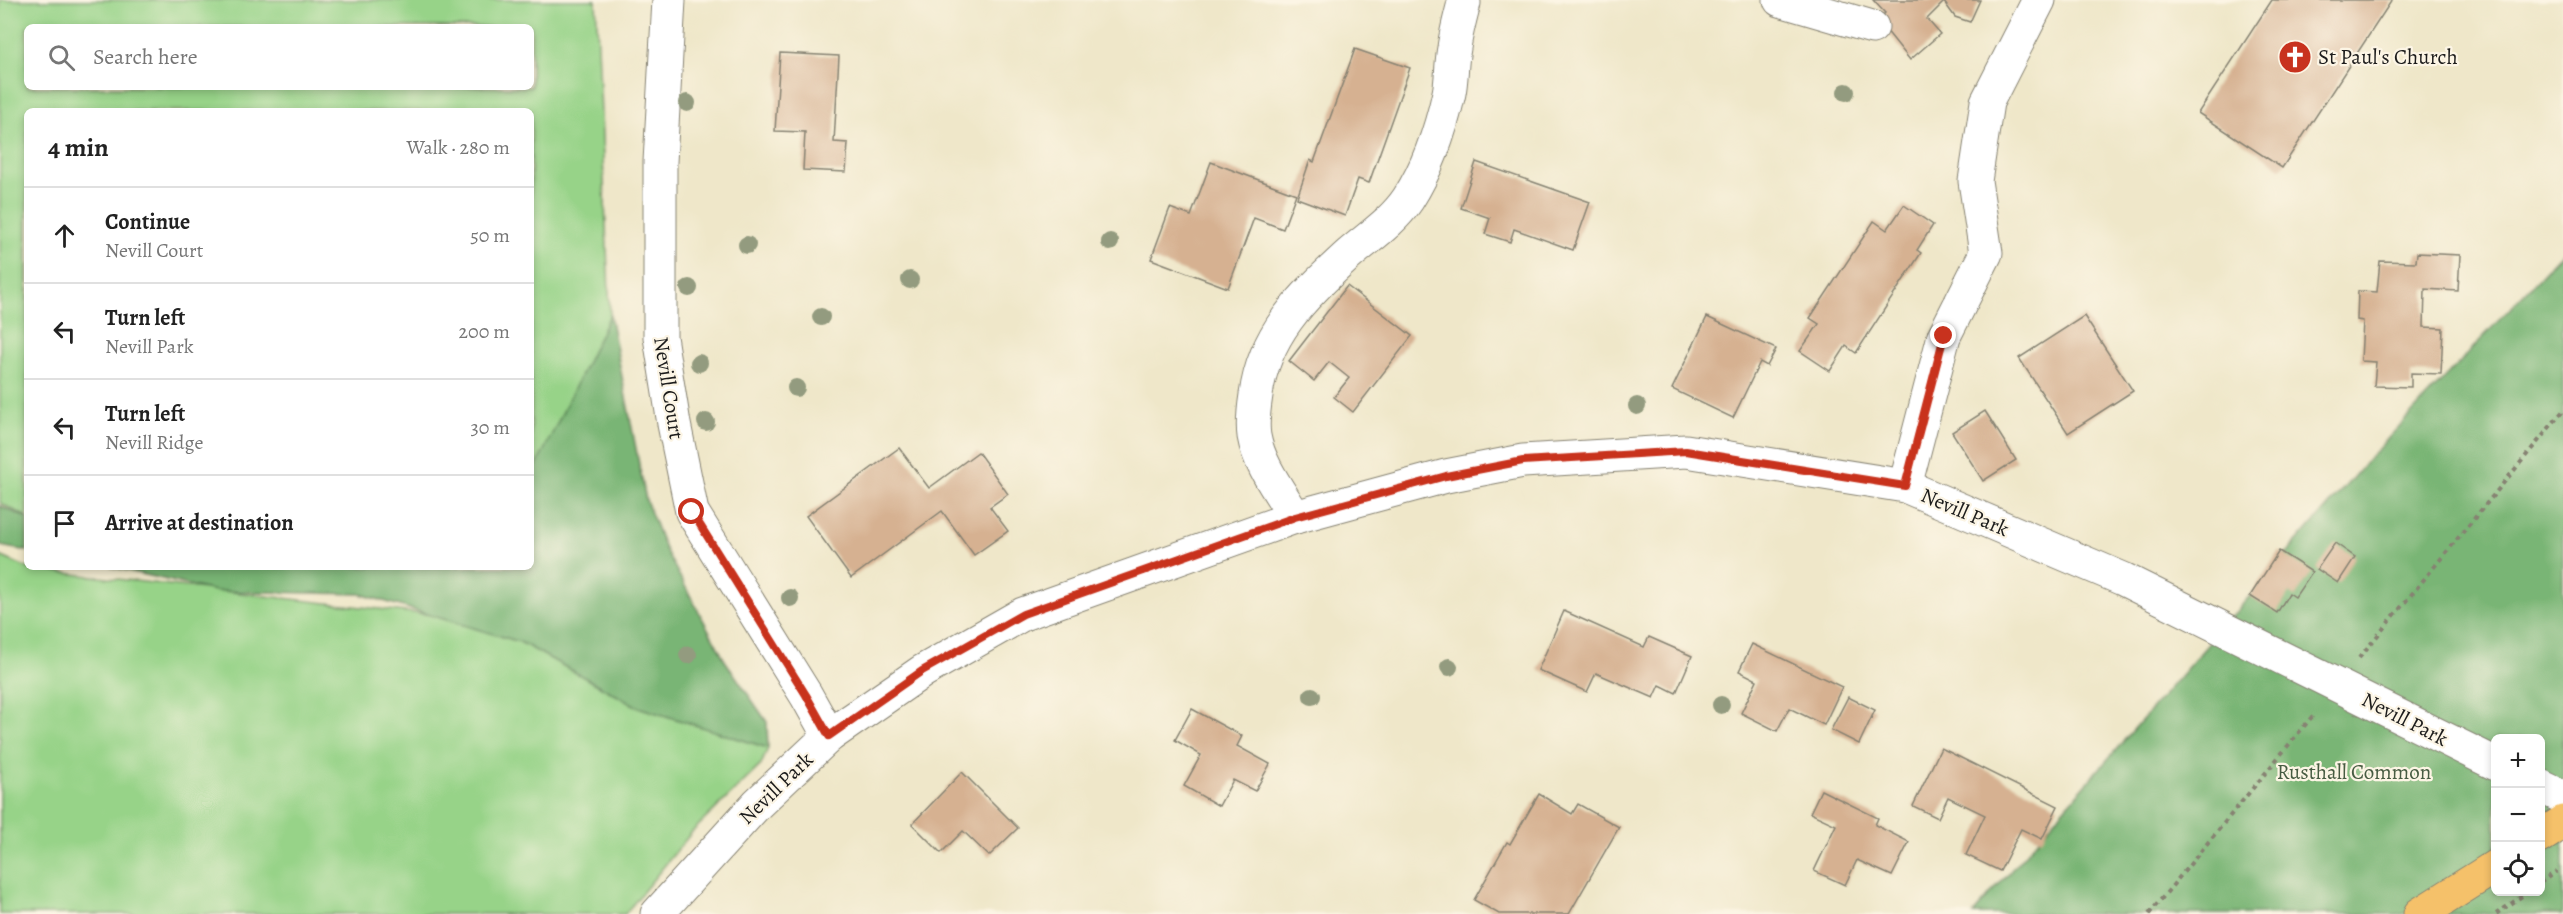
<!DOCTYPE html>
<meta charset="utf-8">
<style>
:root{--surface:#fff;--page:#f2f2f2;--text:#222;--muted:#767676;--line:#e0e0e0}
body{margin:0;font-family:Alegreya,serif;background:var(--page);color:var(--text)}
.controls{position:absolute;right:18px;bottom:18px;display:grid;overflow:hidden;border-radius:9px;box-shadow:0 3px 9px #0003}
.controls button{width:54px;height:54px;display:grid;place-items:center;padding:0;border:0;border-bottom:2px solid var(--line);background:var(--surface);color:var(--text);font:30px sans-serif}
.stop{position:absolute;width:18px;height:18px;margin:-14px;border:4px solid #c8321e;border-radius:50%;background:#fff}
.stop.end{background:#c8321e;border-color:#fff;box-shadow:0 2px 6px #0008}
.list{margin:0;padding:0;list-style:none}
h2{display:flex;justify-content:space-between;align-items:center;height:78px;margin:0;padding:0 24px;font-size:26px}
h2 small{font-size:20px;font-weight:400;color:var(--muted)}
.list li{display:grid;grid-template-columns:39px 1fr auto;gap:18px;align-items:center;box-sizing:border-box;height:96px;padding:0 24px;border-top:2px solid var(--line)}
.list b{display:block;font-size:22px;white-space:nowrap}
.list p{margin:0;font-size:20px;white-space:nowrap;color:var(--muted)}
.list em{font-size:20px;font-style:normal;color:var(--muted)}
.icon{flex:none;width:33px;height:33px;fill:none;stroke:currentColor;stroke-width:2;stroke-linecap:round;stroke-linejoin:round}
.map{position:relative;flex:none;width:2563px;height:914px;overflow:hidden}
.search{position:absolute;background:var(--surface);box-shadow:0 3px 9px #0003;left:24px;top:24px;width:510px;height:66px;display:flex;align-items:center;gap:15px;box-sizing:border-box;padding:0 21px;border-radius:9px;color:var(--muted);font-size:22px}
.panel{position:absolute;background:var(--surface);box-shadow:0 3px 9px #0003;left:24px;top:108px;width:510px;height:462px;border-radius:9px}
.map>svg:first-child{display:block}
</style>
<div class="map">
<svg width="2563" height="914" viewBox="0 0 2563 914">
<rect width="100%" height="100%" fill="#fcf5e5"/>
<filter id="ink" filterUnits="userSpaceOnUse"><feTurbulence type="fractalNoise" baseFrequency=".0167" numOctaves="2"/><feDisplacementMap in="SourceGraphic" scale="12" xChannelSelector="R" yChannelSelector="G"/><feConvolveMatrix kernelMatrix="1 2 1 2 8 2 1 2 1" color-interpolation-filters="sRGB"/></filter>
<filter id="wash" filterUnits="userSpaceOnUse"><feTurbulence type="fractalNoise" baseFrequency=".008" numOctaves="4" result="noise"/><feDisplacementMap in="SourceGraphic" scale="24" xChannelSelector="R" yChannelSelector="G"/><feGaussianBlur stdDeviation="1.35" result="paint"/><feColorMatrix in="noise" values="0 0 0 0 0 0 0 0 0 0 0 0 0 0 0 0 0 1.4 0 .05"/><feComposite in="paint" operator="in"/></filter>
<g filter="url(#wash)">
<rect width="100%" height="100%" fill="#efe7c9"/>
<g fill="#97d388" stroke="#5a7852" stroke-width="1.5" fill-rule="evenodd">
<path d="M0,0H596L610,315L533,475L531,477V111H27V517L0,503ZM27,27H531V87H27Z"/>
<polygon points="0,556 30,569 432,615 520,642 638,707 768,748 761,765 692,832 625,914 0,914"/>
</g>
<g fill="#79b574" stroke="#4a6848" stroke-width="1.5" fill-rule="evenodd">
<path d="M2563,252V914H1973L2376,451ZM2496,738H2540V892H2496Z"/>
<polygon points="610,315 646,500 665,549 726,662 767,722 768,748 638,707 520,642 360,594 215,591 111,567 531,567 531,477"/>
<polygon points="0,506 27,518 27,551 0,546"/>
</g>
<g id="blocks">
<g fill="#d6b191">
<polygon points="1873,0 1980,0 1970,22 1955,17 1944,2 1927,19 1940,34 1910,60 1878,20 1885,13"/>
<polygon points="2272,0 2392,0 2282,168 2198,113"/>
<polygon points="1355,49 1410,68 1369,183 1358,179 1345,216 1297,198 1310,160 1314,162"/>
<polygon points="780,53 839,56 834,142 848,143 846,172 803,170 805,132 775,131"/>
<polygon points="1211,162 1296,194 1283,229 1254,218 1228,288 1151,259 1170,208 1191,216"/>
<polygon points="1476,162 1590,202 1573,250 1514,229 1510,242 1485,234 1490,218 1461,208"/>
<polygon points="1904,205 1933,225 1917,250 1921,253 1856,353 1846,346 1830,371 1800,351 1819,324 1810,318 1874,221 1887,230"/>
<polygon points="2417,253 2460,255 2458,291 2425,289 2424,327 2443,328 2441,374 2411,373 2411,387 2374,386 2376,362 2361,361 2363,321 2357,320 2358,291 2377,292 2380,261 2416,262"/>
<polygon points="1347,286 1412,336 1353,412 1334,397 1349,378 1329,362 1314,381 1289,361"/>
<polygon points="2084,316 2133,391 2068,433 2019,358"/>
<polygon points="1707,317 1776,349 1767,366 1760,362 1733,418 1672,389"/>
<polygon points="1985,411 2016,460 1983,481 1952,432"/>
<polygon points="899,448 929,488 978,452 1008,494 990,507 1008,531 974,555 942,511 851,578 806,516"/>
<polygon points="2335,543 2355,557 2338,583 2317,569"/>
<polygon points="2279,551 2312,572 2295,597 2289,593 2277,613 2250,596"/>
<polygon points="1564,611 1644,647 1649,637 1692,656 1676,693 1660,685 1654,698 1596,673 1587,692 1538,670"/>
<polygon points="1752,644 1842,687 1824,725 1789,708 1777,731 1741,713 1757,680 1739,671"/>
<polygon points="1848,697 1875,710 1859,744 1831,730"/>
<polygon points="1192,709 1242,736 1237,746 1270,764 1255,791 1233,780 1219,806 1184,786 1201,755 1175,740"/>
<polygon points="1941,748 2058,806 2042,839 2021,829 2000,871 1966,855 1985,815 1948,797 1938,818 1913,806"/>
<polygon points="962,772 1018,828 989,856 963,831 941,853 912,824"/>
<polygon points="1821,790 1878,818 1875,825 1909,842 1892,876 1857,860 1845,885 1814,871 1836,825 1810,813"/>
<polygon points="1539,794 1572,814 1578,804 1619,827 1569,914 1499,914 1474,900 1507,842 1510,844"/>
</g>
</g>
</g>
<g filter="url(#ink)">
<use href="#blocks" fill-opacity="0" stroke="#868272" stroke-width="1.5"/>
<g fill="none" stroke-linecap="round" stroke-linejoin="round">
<defs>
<g id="street">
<polyline points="669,0 660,162 660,337 674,424 692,512 806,695 829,736"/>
<polyline points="1780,0 1872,27"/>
<polyline points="1905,486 1944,336 1986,253 1975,181 1987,102 2039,0"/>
<path d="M1295,517C1280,492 1259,465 1254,436C1252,423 1254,408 1256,395C1264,334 1302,298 1345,258C1366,239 1392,223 1408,199C1428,168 1441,129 1449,93C1452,78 1451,63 1454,48C1456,33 1460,18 1464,3"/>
<polyline points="2540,786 2563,797"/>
<polyline points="657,914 757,804 829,736 923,671 1023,614 1295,517 1446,476 1523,461 1686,451 1905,486 2123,579 2496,764"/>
</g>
<g id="primary">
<polyline points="2540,837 2563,822"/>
<polyline points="2420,914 2496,866"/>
</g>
</defs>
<use href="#street" stroke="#868272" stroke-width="35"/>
<use href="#primary" stroke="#868272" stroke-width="35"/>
<g stroke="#868272" stroke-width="4" stroke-dasharray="4.5 4.5" stroke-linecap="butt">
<polyline points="2359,658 2563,411"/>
<polyline points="2540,883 2557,871"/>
<polyline points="2149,914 2315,713"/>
<polyline points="2496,914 2528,892"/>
</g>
<use href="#street" stroke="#fff" stroke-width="33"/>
<use href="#primary" stroke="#f5c16b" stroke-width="33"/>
</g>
<g fill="#939b7f">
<circle cx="1846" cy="92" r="9"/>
<circle cx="687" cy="103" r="9"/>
<circle cx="1110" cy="242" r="9"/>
<circle cx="747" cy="245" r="9"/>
<circle cx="910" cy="280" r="9"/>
<circle cx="689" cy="288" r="9"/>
<circle cx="821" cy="317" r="9"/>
<circle cx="699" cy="363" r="9"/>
<circle cx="796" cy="388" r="9"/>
<circle cx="1637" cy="406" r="9"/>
<circle cx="706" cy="422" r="9"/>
<circle cx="790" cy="598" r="9"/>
<circle cx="688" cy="655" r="9"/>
<circle cx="1449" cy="667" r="9"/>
<circle cx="1312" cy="696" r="9"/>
<circle cx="1721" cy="705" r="9"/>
</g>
</g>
<g fill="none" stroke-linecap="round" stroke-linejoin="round" filter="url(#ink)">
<polyline stroke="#c8321e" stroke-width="8" points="692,512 806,695 829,736 922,671 1023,614 1295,517 1446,476 1523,461 1686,451 1905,486 1944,336"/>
</g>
<defs>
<symbol id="church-disc" viewBox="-11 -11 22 22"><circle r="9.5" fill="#c8321e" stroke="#fcf5e5"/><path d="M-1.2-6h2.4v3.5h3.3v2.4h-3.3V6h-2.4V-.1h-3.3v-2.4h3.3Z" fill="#fff"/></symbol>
</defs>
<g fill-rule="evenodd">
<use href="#church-disc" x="2276" y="38" width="38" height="38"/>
</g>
<g text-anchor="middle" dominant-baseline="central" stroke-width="4.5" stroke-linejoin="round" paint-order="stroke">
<g font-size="21" fill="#1c1c1c" stroke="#fcf5e5" text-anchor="start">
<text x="2318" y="57">St Paul's Church</text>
</g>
<g font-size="21" fill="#1c1c1c" stroke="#fcf5e5">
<text transform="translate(669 388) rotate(81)">Nevill Court</text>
<text transform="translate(1965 512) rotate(23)">Nevill Park</text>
<text transform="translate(2405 719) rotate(27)">Nevill Park</text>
<text transform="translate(776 788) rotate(-44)">Nevill Park</text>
</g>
<g font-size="21" fill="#475c42" stroke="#fcf5e5">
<text x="2354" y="772">Rusthall Common</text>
</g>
</g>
</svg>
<div class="controls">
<button>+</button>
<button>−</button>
<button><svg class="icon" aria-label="locate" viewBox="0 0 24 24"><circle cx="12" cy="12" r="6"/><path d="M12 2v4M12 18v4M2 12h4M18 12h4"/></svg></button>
</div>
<div class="stop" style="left:692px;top:512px"></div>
<div class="stop end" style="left:1944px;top:336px"></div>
<div class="search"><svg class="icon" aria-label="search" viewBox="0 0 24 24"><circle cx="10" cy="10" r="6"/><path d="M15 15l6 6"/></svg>Search here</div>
<section class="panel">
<h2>4 min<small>Walk · 280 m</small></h2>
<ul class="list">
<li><svg class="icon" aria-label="ahead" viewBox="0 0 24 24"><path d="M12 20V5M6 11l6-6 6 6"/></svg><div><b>Continue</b><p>Nevill Court</p></div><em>50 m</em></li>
<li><svg class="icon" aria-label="left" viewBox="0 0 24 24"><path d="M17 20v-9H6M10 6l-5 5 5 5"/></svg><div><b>Turn left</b><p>Nevill Park</p></div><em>200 m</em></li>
<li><svg class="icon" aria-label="left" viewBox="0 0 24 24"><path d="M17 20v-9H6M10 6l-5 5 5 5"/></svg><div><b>Turn left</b><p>Nevill Ridge</p></div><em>30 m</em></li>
<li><svg class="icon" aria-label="arrive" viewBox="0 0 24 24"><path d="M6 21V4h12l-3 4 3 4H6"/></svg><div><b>Arrive at destination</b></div></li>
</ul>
</section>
</div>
